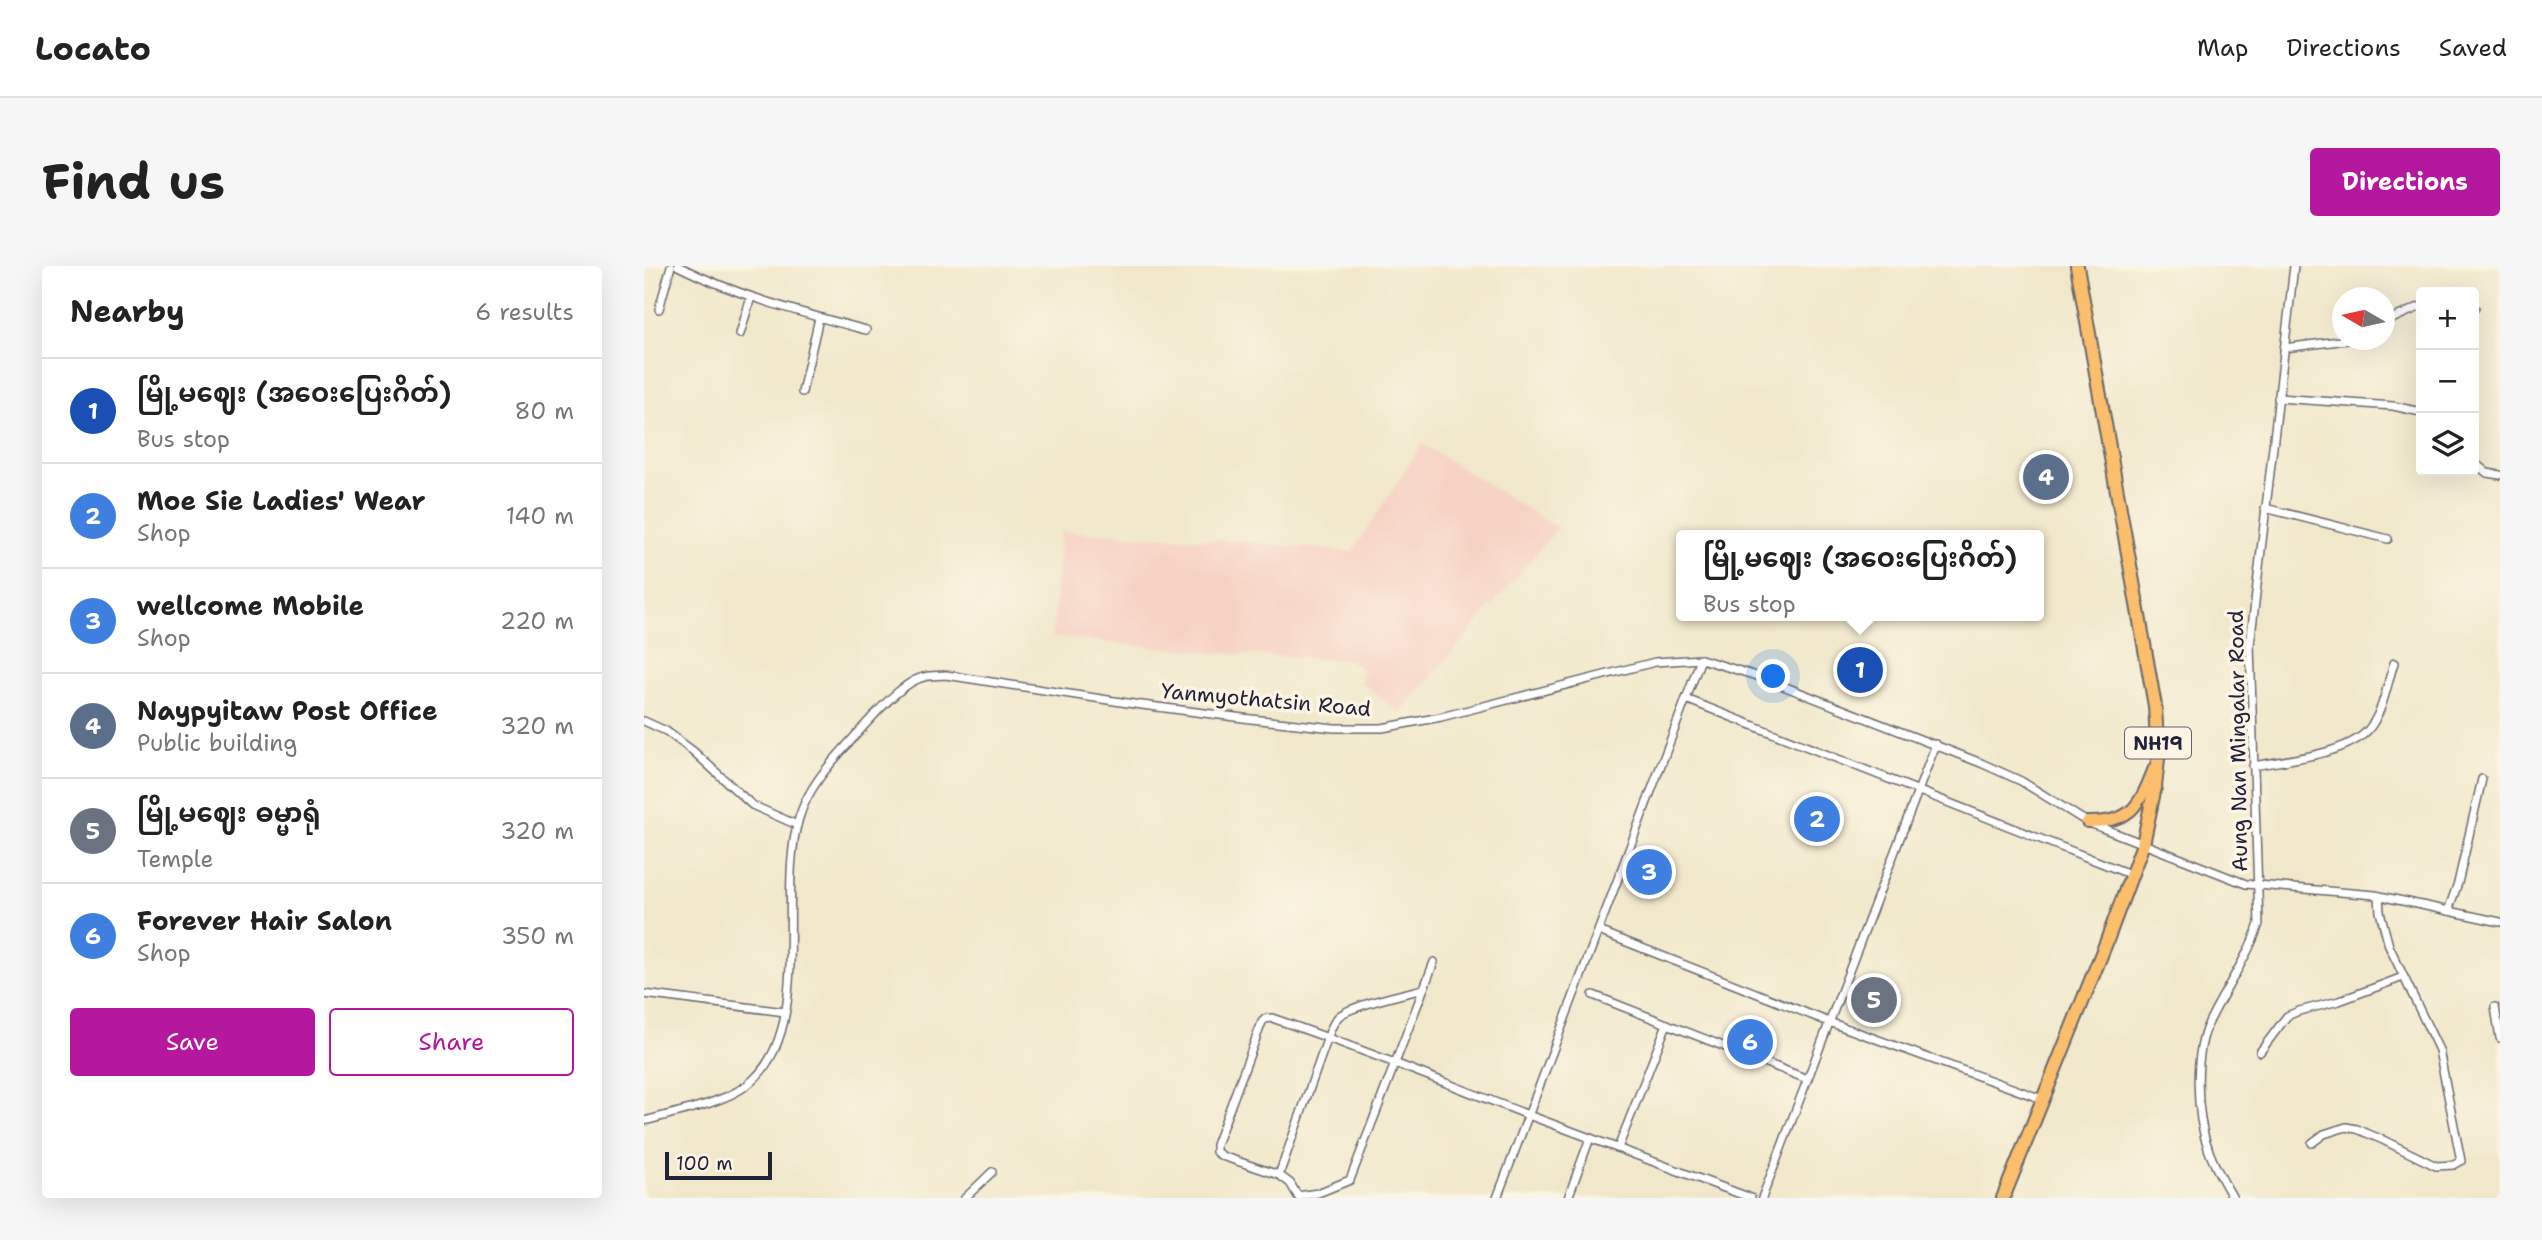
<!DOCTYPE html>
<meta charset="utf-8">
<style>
:root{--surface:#fff;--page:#f6f6f6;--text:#222;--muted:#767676;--line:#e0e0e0;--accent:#b5179e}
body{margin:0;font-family:"Shantell Sans","Noto Sans Myanmar",sans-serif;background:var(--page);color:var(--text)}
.controls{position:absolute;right:21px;top:21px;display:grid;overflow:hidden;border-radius:7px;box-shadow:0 7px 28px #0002}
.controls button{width:63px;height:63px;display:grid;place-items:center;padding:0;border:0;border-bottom:2px solid var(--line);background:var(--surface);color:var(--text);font:35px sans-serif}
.compass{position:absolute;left:1688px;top:21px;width:63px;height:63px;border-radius:50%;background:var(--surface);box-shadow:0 7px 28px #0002;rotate:279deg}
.scale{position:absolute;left:21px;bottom:18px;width:107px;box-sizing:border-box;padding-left:7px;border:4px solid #22223b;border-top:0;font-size:19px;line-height:24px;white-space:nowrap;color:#22223b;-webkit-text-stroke:5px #fcf5e5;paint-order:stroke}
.you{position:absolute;left:1130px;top:411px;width:24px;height:24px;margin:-18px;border:5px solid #fff;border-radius:50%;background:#1a73e8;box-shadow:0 0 0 10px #1a73e833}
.badge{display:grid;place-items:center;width:46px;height:46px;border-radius:50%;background:var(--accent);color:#fff;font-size:23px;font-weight:700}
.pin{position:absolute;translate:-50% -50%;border:4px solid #fff;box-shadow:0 2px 7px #0006}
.popup{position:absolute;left:1032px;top:264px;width:368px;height:91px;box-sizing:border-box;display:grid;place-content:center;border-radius:7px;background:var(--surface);filter:drop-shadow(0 2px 5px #0005);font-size:23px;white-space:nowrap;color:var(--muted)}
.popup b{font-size:26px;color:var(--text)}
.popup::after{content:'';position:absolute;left:50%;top:100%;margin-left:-14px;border:14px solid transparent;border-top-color:var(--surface)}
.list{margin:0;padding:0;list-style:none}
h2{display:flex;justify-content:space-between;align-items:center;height:91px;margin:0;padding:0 28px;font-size:30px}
h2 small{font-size:23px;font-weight:400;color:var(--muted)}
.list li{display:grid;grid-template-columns:46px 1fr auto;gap:21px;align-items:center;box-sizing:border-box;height:105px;padding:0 28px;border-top:2px solid var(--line)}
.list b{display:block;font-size:26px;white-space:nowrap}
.list p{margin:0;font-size:23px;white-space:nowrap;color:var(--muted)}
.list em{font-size:23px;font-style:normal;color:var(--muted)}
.actions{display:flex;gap:14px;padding:21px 28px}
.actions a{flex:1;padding:16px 0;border:2px solid var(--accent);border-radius:7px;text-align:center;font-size:24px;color:var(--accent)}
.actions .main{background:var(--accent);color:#fff}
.icon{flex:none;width:38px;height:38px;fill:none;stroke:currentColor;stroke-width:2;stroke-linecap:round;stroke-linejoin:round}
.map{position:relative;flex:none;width:1856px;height:932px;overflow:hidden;border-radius:7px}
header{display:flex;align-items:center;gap:42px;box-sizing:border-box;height:98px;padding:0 35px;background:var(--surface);border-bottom:2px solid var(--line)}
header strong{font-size:33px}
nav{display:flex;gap:38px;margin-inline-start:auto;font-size:24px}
.intro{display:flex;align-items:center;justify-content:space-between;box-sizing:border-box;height:168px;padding:0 42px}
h1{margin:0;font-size:49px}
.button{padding:18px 32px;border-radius:7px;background:var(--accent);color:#fff;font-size:24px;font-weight:700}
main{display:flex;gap:42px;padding:0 42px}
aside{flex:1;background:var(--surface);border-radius:7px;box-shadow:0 7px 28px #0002}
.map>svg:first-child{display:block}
</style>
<header>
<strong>Locato</strong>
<nav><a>Map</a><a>Directions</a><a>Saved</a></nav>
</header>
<div class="intro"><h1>Find us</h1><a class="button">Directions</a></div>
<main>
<aside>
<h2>Nearby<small>6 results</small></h2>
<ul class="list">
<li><span class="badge" style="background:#1a4fb4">1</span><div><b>မြို့မဈေး (အဝေးပြေးဂိတ်)</b><p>Bus stop</p></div><em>80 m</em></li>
<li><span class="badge" style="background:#3f7fe0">2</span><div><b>Moe Sie Ladies' Wear</b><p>Shop</p></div><em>140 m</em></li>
<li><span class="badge" style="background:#3f7fe0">3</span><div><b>wellcome Mobile</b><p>Shop</p></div><em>220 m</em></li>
<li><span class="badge" style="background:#5c6f8a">4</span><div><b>Naypyitaw Post Office</b><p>Public building</p></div><em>320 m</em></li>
<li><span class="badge" style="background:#6b7280">5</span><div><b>မြို့မဈေး ဓမ္မာရုံ</b><p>Temple</p></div><em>320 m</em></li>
<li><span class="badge" style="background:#3f7fe0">6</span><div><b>Forever Hair Salon</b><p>Shop</p></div><em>350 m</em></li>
</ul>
<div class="actions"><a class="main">Save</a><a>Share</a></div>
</aside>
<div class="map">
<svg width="1856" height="932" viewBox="0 0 1856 932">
<rect width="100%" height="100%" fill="#fcf5e5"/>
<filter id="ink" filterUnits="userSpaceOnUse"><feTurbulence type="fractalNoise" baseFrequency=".0143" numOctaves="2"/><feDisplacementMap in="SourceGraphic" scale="14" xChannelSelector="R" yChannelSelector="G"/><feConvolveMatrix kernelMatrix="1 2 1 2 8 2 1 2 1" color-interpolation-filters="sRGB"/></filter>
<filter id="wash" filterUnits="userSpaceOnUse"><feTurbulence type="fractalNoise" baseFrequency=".00686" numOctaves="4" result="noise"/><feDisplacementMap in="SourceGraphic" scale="28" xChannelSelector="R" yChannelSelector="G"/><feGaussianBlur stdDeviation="1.57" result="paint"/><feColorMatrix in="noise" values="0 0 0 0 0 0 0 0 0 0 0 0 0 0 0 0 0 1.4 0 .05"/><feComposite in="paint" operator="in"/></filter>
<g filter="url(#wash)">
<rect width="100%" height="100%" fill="#f1e8cb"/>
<polygon fill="#f6d2c4" points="778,178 914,262 756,448 717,416 718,404 706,394 573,387 408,371 417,265 605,276 708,286"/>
</g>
<g filter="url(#ink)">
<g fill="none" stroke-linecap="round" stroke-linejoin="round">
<defs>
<g id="minor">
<path d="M34,0C93,30 158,47 222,64"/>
<polyline points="1830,41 1831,42"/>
<polyline points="15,43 27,0"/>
<polyline points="1741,56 1777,40"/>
<polyline points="96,68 107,31"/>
<polyline points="1640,82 1703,74"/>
<polyline points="158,126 175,52"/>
<polyline points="1634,132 1749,140 1777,146"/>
<polyline points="1830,196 1843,207 1856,209"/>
<polyline points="1621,242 1744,273"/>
<polyline points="1057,393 1042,433 1488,609"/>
<polyline points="0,455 22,465 49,485 108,539 153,559"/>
<path d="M1609,500C1640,494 1702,489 1724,464C1739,447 1743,418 1750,397"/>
<polyline points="1804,645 1814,617 1838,513"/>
<polyline points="955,665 1185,756 1398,833"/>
<path d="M779,723C763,727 704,740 694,751C689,757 686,764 684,771L635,909L578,890L572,886V879L618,756L621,753L628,752C716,782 801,817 887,850C961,878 1034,905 1107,932"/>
<polyline points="0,728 141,746"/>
<polyline points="949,729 1163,813"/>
<polyline points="1851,741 1856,772"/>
<polyline points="1616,786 1643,750 1655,745 1695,735 1759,711"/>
<path d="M0,855C32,846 85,837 109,814C170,758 132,626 155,552C166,515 195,489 219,461C233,446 260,415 280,411C287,409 295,410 302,409L490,438L607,453L690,462H738L797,451L1011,396L1057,393L1116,411L1337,497L1377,515L1443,556L1602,618L1731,629L1856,656"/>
<polyline points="1668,877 1680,868 1702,861 1713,863 1739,874 1792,900 1810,899 1817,895 1795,784 1745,680 1736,646 1735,630"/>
<polyline points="974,882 1023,758"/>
<polyline points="635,909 646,917 655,932"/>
<polyline points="654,930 674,927 706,914 790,696"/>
<polyline points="321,932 348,906"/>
<polyline points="853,932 1042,433"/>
<polyline points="924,932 946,872"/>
<polyline points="1118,932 1292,478"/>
<path d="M1589,932C1580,917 1571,902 1565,885C1552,850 1549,787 1566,754C1582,721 1603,693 1615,658L1606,379L1650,0"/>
</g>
<path id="primary" d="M1443,556C1488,557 1495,540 1510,502"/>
<polyline id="trunk" points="1359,932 1462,677 1499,578 1511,521 1514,493 1511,440 1433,0"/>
</defs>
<use href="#minor" stroke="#6a676d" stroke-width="10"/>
<use href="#primary" stroke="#6a676d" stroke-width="14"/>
<use href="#trunk" stroke="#6a676d" stroke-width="16"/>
<use href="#minor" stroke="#fff" stroke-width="7"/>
<use href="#primary" stroke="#fabe6d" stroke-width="10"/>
<use href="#trunk" stroke="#fabe6d" stroke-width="12"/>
</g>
</g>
<g text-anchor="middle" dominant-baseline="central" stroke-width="7" stroke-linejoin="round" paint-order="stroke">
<rect fill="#fcf5e5" stroke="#63616e" stroke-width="2" x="1481" y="461.5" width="66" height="31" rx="5"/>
<g font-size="19" font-weight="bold" fill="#22223b">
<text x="1514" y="477">NH19</text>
</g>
<g font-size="21" fill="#22223b" stroke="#fcf5e5">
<text transform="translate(622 434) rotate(5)">Yanmyothatsin Road</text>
<text transform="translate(1594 475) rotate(-91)">Aung Nan Mingalar Road</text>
</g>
</g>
</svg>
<div class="controls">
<button>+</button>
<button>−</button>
<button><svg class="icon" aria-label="layers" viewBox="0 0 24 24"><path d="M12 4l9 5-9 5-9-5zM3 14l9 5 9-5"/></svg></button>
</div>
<svg class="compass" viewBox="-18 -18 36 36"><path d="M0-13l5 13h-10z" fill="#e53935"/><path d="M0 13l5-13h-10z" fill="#767676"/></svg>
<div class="scale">100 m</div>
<div class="you"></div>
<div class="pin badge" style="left:1216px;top:404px;background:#1a4fb4">1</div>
<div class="popup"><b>မြို့မဈေး (အဝေးပြေးဂိတ်)</b>Bus stop</div>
<div class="pin badge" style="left:1173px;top:553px;background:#3f7fe0">2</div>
<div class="pin badge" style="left:1005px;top:606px;background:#3f7fe0">3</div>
<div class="pin badge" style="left:1402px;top:211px;background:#5c6f8a">4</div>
<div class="pin badge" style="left:1230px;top:734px;background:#6b7280">5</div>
<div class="pin badge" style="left:1106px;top:776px;background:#3f7fe0">6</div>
</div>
</main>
